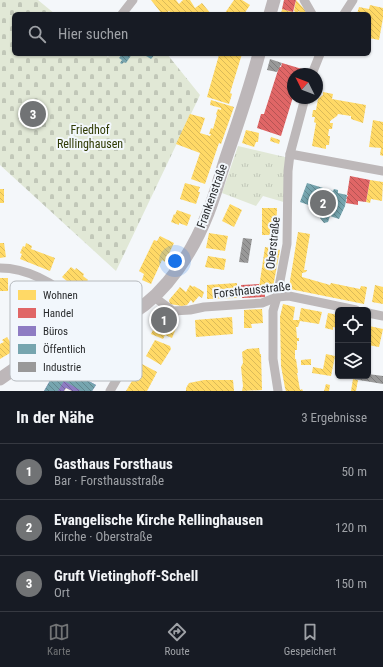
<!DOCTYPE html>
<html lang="de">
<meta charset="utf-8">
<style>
:root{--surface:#171b24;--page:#242831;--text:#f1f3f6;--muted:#9ea1a6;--line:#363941;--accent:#717375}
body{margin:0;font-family:"Roboto Condensed",sans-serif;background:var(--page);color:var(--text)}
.controls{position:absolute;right:12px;bottom:12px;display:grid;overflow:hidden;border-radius:6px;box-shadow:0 1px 3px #0004}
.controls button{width:36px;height:36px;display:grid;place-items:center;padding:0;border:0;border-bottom:1px solid var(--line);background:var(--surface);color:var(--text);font:20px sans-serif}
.compass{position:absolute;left:287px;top:68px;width:36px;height:36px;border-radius:50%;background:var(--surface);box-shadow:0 1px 3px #0004;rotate:312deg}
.you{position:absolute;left:175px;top:261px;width:14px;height:14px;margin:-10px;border:3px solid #fff;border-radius:50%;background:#1a73e8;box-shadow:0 0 0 6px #1a73e833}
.badge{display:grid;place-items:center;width:26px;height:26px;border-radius:50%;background:var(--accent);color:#fff;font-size:13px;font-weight:700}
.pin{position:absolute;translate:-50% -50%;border:2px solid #fff;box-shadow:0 1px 4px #0006}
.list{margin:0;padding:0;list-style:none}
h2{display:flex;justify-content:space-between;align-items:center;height:52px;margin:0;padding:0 16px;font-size:17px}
h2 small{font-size:13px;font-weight:400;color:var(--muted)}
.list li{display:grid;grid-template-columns:26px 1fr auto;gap:12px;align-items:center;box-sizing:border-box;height:56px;padding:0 16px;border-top:1px solid var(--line)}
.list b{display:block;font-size:15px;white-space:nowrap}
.list p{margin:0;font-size:13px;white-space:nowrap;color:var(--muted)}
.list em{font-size:13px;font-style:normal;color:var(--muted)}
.icon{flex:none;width:22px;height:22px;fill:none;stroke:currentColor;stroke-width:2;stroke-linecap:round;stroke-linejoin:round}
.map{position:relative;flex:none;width:383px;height:391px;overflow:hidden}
.search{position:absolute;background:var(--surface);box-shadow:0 1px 3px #0004;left:12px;right:12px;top:12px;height:44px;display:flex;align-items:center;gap:10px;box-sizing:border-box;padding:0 14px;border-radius:6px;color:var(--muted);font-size:15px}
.sheet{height:220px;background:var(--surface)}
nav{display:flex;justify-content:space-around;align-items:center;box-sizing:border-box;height:56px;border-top:1px solid var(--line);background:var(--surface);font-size:11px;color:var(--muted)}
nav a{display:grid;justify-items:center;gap:2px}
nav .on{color:var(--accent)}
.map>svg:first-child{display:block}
</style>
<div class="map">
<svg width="383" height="391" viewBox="0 0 383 391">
<defs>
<pattern id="grass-tufts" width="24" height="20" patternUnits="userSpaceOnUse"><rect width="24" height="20" fill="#e1e8d6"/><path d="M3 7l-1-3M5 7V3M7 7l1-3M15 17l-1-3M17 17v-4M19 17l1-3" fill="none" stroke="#c1c7b8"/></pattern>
<pattern id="cemetery-stones" width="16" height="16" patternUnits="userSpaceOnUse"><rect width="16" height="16" fill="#e1e8d6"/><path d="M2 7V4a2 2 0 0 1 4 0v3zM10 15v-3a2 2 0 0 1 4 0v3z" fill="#c1c7b8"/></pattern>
<pattern id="homes-back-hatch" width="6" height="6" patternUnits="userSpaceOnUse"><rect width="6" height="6" fill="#ffd966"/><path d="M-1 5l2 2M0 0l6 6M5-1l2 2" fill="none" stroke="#dbba59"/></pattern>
<pattern id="shops-back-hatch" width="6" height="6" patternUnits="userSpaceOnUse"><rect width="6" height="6" fill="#e06666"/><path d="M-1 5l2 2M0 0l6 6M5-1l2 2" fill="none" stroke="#b65454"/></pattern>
<pattern id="offices-back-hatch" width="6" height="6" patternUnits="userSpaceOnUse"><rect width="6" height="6" fill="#8e7cc3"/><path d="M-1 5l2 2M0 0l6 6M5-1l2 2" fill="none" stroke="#74669f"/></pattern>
<pattern id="public-back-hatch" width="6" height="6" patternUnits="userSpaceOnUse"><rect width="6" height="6" fill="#76a5af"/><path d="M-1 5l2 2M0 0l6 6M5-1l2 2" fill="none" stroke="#61878f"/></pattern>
<pattern id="industry-back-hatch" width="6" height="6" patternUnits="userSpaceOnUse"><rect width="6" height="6" fill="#999"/><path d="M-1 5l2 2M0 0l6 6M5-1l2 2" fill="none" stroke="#7d7d7d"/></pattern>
</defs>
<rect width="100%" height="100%" fill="#f4f7fa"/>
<polygon fill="url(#grass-tufts)" points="238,146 289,158 287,203 263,196 256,206 222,193"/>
<polygon fill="url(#cemetery-stones)" points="0,0 38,0 55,14 14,14 14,54 104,54 108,57 110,54 167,54 200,95 116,271 0,165"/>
<g fill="url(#homes-back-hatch)">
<polygon points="151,0 176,0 179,4 183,0 190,0 195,8 202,3 211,14 172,14 169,11 165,14 162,14"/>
<polygon points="234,0 242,0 250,5 244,14 225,13"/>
<polygon points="296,0 306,11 305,12 306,14 302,14 299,11 297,13 294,11"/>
<polygon points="370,5 383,8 383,18 379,40 369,38 369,14 357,14 359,7 369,9"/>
<polygon points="282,9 293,12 293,14 281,14"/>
<polygon points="218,54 242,54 230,93 232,94 229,104 207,97 219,55"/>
<polygon points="323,92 333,94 332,99 366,105 363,123 351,119 351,116 338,114 337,116 330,121 330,123 333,123 332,129 329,129 328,136 330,136 329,145 326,145 326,149 312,146 316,123 314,122 315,117 312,117 313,110 316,110 318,99 323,95"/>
<polygon points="211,100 234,107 221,144 219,143 205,184 191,179 200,153 176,144 190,114 205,118 200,133 210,136 211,134 209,134 211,128 213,129 217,115 216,114 218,109 221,110 221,108 210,105"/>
<polygon points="373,120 383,122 383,156 380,155 381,148 369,147"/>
<polygon points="246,130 259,133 258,142 256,142 254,147 242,143"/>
<polygon points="271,137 280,140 279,144 270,141"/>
<polygon points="370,180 383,182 382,201 371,199 370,203 366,202"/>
<polygon points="185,183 200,187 198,192 200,192 196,204 180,199"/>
<rect x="0" y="189" width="4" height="14"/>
<polygon points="230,204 242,210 234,227 222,221"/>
<polygon points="262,208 277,208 276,235 262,235"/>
<polygon points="177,210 191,215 187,226 179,223 179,225 171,222 174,214 175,215"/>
<polygon points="298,232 310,234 304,270 307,270 306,272 302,273 302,277 330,285 331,283 360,289 361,286 367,287 364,304 290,289 289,287"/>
<polygon points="209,233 228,236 225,251 206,248"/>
<polygon points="160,236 174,243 165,262 162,260 151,284 142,280 144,274 139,271 154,240 157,241"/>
<polygon points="0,243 4,243 6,257 0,258"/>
<polygon points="26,243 32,246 31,249 55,258 50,271 20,259 22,254 20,253 23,246 25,247"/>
<polygon points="265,247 280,250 273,287 259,288"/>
<polygon points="208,256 226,259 224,270 205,267"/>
<polygon points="71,267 75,270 76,268 84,274 83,276 88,280 79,291 62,277"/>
<rect x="0" y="278" width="8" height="13"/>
<polygon points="237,283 237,298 207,299 207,285"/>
<polygon points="190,285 193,287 194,286 204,292 202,298 199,296 193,303 191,300 187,305 182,306 170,304 169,300 180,287 186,292"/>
<polygon points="375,285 383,287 383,304 372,302"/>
<polygon points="283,304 295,307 293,320 299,320 301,308 322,312 319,324 300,321 298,327 291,327 296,327 297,338 299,338 299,341 297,341 297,350 295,350 295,359 296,359 298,373 297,373 300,390 302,389 303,391 286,391 285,388 281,366 280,317"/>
<polygon points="262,309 263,323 251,324 252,328 244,328 244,310"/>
<polygon points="328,313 338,315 338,328 333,327 333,330 325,328"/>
<polygon points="232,317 233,334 196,337 195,320"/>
<polygon points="170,323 177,326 172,338 165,335 163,339 151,334 154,328 166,333"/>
<polygon points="369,326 383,329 379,347 368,345"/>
<polygon points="7,337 15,350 0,359 0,344 4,342 2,340"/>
<polygon points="155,340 170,346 171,349 161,365 146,356"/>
<polygon points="259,348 260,354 261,354 262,390 242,391 243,386 241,367 243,363 242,352 247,349"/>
<polygon points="326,354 335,356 331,376 312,373 313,367 323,369"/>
<polygon points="311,359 311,365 301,365 301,360"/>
<polygon points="142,364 157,372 155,376 147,391 126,391"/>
<polygon points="353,379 358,380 356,391 351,391"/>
<polygon points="204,380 233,380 234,391 186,391 186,388 189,383"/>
<polygon points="64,381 80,390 79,391 72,391 66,388 64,391 58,391"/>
<polygon points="326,384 330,385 329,391 324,391"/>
</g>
<g fill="url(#shops-back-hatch)">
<polygon points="284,0 296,0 293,12 282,9"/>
<polygon points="282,63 302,69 300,74 293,74 293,97 281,136 257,128 261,114 264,114 279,67 281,67"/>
<polygon points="350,176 370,180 366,202 358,201 358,205 346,203 347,199 346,199 348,195 347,195"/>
<polygon points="259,284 259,288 265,287 265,297 242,298 241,285"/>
<polygon points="160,312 172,317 166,333 154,328"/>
</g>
<polygon fill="url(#offices-back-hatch)" points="59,365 96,385 92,391 72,391 66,388 64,391 44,391"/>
<g fill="url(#public-back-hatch)">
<polygon points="122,54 132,54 126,63 124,62 122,64 120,63 122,60 119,58"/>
<polygon points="143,54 155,54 151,59"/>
<polygon points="307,183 333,191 334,189 338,190 338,193 347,195 345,206 339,219 330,216 328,222 324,223 320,218 323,210 300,202"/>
<polygon points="59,365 96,385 92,391 79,391 80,390 64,381 58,391 44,391"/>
</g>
<g fill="url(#industry-back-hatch)">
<polygon points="270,59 282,63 277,72 267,70"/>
<polygon points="243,238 252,239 248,263 239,262"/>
<polygon points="368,374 383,376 383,384 353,379 354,376 368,376"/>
</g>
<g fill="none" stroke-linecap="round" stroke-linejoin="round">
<g stroke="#bdb8b9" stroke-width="9">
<polyline points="304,0 312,14"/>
<polyline points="122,14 133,0"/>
<polyline points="344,14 353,0"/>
<polyline points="312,74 320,54"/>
<polyline points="290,154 383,171"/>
<path d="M0,268C31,268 58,286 80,306C85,310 91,314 94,319C96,323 97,327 98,331"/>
<polyline points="154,297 173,311 190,310 204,307 262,303 277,297 289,296 356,310"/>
<polyline points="368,313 383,316"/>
<polyline points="110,391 133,351 135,335 135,312"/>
<polyline points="278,391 273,359 273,311 277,297 287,244 288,171 290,154 305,98"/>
</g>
<g stroke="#bdb7b9" stroke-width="13">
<polyline points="270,14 274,0"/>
<path d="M0,379C14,369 28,359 44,352C73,338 105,330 133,313C168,291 193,251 208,213C216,193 221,172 228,152C239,120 250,87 259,54"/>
</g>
</g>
<g text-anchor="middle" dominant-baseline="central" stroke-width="4" stroke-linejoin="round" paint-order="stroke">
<g font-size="12" fill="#2f3a04" stroke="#f2f7fc">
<text x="90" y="130">Friedhof<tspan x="90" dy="14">Rellinghausen</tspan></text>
</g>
<g font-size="12" fill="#2a2c2e" stroke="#f2f7fc">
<text transform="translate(212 196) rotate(-70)">Frankenstraße</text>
<text transform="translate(273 243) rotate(-84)">Oberstraße</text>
<text transform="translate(252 290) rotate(-6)">Forsthausstraße</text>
</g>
</g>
<rect x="10" y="281" width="132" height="100" rx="6" fill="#f2f7fc" stroke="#b6babe" stroke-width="1"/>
<rect x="18" y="290" width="18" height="10" fill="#ffd966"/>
<rect x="18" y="308" width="18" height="10" fill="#e06666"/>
<rect x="18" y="326" width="18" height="10" fill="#8e7cc3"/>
<rect x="18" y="344" width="18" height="10" fill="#76a5af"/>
<rect x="18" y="362" width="18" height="10" fill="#999"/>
<g font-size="11" fill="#2a2c2e">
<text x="43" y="299">Wohnen</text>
<text x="43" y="317">Handel</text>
<text x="43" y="335">Büros</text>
<text x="43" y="353">Öffentlich</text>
<text x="43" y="371">Industrie</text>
</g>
</svg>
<div class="controls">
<button><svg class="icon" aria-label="locate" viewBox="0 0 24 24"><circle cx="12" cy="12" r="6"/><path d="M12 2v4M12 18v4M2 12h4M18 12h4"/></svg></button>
<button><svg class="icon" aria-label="layers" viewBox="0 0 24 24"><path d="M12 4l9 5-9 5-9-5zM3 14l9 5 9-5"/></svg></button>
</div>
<svg class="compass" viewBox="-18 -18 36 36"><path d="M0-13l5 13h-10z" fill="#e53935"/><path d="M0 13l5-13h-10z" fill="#9ea1a6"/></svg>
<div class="you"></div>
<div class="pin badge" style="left:164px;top:320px">1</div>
<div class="pin badge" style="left:323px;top:203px">2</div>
<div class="pin badge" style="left:33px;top:114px">3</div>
<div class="search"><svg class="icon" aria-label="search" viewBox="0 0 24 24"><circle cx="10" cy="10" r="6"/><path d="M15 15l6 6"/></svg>Hier suchen</div>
</div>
<section class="sheet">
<h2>In der Nähe<small>3 Ergebnisse</small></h2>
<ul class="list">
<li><span class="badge">1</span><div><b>Gasthaus Forsthaus</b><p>Bar · Forsthausstraße</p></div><em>50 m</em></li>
<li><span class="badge">2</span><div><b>Evangelische Kirche Rellinghausen</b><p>Kirche · Oberstraße</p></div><em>120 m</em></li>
<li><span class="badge">3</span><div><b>Gruft Vietinghoff-Schell</b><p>Ort</p></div><em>150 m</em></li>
</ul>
</section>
<nav>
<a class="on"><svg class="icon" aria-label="map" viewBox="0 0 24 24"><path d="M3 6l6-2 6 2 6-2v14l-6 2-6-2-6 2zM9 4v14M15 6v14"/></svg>Karte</a>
<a><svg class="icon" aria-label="directions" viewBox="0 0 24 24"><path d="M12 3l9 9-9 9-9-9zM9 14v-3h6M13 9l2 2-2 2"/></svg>Route</a>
<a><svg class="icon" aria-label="saved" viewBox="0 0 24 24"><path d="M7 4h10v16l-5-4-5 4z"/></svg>Gespeichert</a>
</nav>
